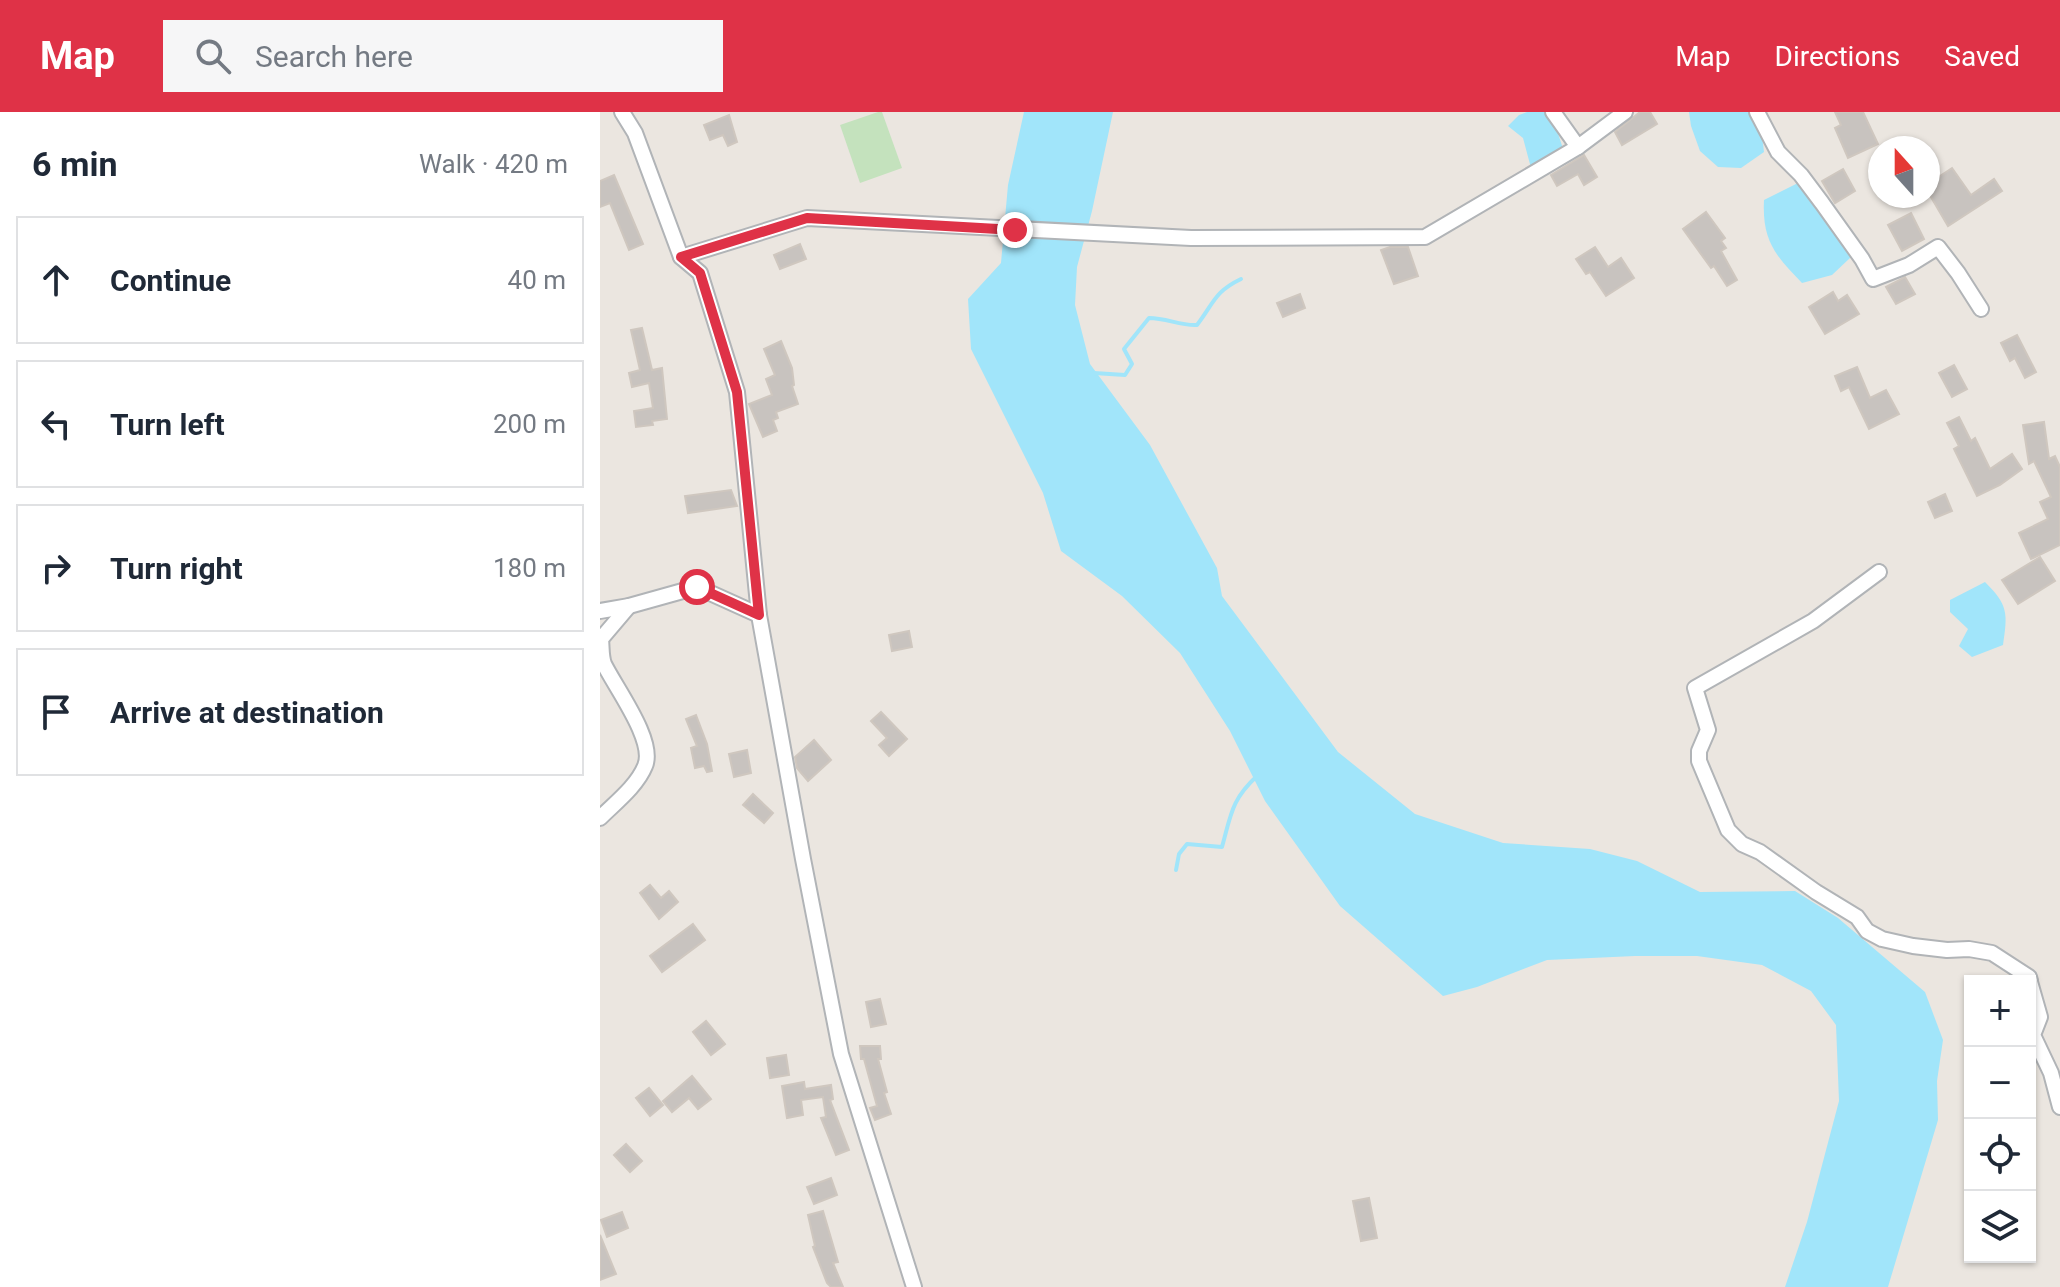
<!DOCTYPE html>
<meta charset="utf-8">
<style>
:root{--surface:#fff;--page:#f6f6f7;--text:#1f2937;--muted:#747a83;--line:#e0e1e3;--accent:#df3247}
body{margin:0;font-family:Roboto,sans-serif;background:var(--page);color:var(--text)}
.controls{position:absolute;right:24px;bottom:24px;display:grid;overflow:hidden;border-radius:0px;box-shadow:0 2px 6px #0004}
.controls button{width:72px;height:72px;display:grid;place-items:center;padding:0;border:0;border-bottom:2px solid var(--line);background:var(--surface);color:var(--text);font:40px sans-serif}
.compass{position:absolute;left:1268px;top:24px;width:72px;height:72px;border-radius:50%;background:var(--surface);box-shadow:0 2px 6px #0004;rotate:339deg}
.stop{position:absolute;width:24px;height:24px;margin:-18px;border:6px solid #df3247;border-radius:50%;background:#fff}
.stop.end{background:#df3247;border-color:#fff;box-shadow:0 2px 8px #0008}
.list{margin:0;padding:0;list-style:none}
h2{display:flex;justify-content:space-between;align-items:center;height:104px;margin:0;padding:0 32px;font-size:34px}
h2 small{font-size:26px;font-weight:400;color:var(--muted)}
.list li{display:grid;grid-template-columns:52px 1fr auto;gap:24px;align-items:center;box-sizing:border-box;height:128px;margin:0 16px 16px;padding:0 16px;border:2px solid var(--line);border-radius:0px}
.list b{display:block;font-size:30px;white-space:nowrap}
.list em{font-size:26px;font-style:normal;color:var(--muted)}
.icon{flex:none;width:44px;height:44px;fill:none;stroke:currentColor;stroke-width:2;stroke-linecap:round;stroke-linejoin:round}
.map{position:relative;flex:none;width:1460px;height:1175px;overflow:hidden}
header{display:flex;align-items:center;gap:48px;box-sizing:border-box;height:112px;padding:0 40px;background:var(--accent);color:#fff}
header strong{font-size:38px}
nav{display:flex;gap:44px;margin-inline-start:auto;font-size:28px}
.search{width:560px;height:72px;background:var(--page);display:flex;align-items:center;gap:20px;box-sizing:border-box;padding:0 28px;border-radius:0px;color:var(--muted);font-size:30px}
main{display:flex}
aside{flex:1;background:var(--surface)}
.map>svg:first-child{display:block}
</style>
<header>
<strong>Map</strong>
<div class="search"><svg class="icon" aria-label="search" viewBox="0 0 24 24"><circle cx="10" cy="10" r="6"/><path d="M15 15l6 6"/></svg>Search here</div>
<nav><a>Map</a><a>Directions</a><a>Saved</a></nav>
</header>
<main>
<aside>
<h2>6 min<small>Walk · 420 m</small></h2>
<ul class="list">
<li><svg class="icon" aria-label="ahead" viewBox="0 0 24 24"><path d="M12 20V5M6 11l6-6 6 6"/></svg><div><b>Continue</b></div><em>40 m</em></li>
<li><svg class="icon" aria-label="left" viewBox="0 0 24 24"><path d="M17 20v-9H6M10 6l-5 5 5 5"/></svg><div><b>Turn left</b></div><em>200 m</em></li>
<li><svg class="icon" aria-label="right" viewBox="0 0 24 24"><path d="M7 20v-9h11M14 6l5 5-5 5"/></svg><div><b>Turn right</b></div><em>180 m</em></li>
<li><svg class="icon" aria-label="arrive" viewBox="0 0 24 24"><path d="M6 21V4h12l-3 4 3 4H6"/></svg><div><b>Arrive at destination</b></div></li>
</ul>
</aside>
<div class="map">
<svg width="1460" height="1175" viewBox="0 0 1460 1175">
<rect width="100%" height="100%" fill="#ebe6e0"/>
<polygon fill="#c4e2bd" points="278,0 282,0 302,56 260,71 240,13"/>
<g fill="#a1e5fa">
<polygon points="424,0 513,0 492,99 477,155 475,193 490,252 550,333 617,456 622,484 738,640 815,702 903,731 990,737 1037,749 1100,780 1195,779 1238,806 1325,880 1343,928 1337,969 1338,1008 1288,1175 1185,1175 1207,1110 1239,989 1236,913 1211,879 1162,853 1097,844 1035,844 947,848 877,875 843,884 740,794 665,689 630,619 580,541 522,484 461,439 443,381 371,237 368,187 401,151 408,73"/>
<polygon points="927,0 945,0 954,9 965,43 931,56 923,26 908,14 919,3"/>
<polygon points="1089,0 1149,0 1162,23 1164,40 1141,56 1118,55 1100,39 1091,14"/>
<path d="M1200,70L1250,137V146L1232,163L1202,171C1175,143 1162,129 1164,88Z"/>
<path d="M1385,470C1408,493 1408,501 1403,533L1372,545L1359,534L1368,517L1350,500V488Z"/>
</g>
<g fill="none" stroke-linecap="round" stroke-linejoin="round">
<g stroke="#a1e5fa" stroke-width="4">
<path d="M494,261L525,263L532,252L524,237L549,206C567,206 580,214 597,213C614,191 614,180 641,167"/>
<path d="M576,758L579,742L587,732L622,735C631,703 631,688 657,664"/>
</g>
</g>
<g fill="#c8c3bf" stroke="#cfc7bf" stroke-width="2">
<polygon points="1040,0 1050,0 1057,12 1022,33 1015,20"/>
<polygon points="1235,0 1263,0 1278,32 1248,46 1235,16 1241,13"/>
<polygon points="129,3 137,30 128,34 123,23 110,28 104,13"/>
<polygon points="984,43 997,65 984,73 978,62 957,74 951,63"/>
<polygon points="1352,56 1371,83 1394,67 1402,79 1348,114 1328,80 1328,72"/>
<polygon points="1243,57 1255,79 1235,91 1222,69"/>
<polygon points="14,63 43,132 29,138 10,91 0,95 0,69"/>
<polygon points="1106,100 1125,126 1121,129 1126,136 1121,139 1137,168 1127,174 1114,154 1111,156 1083,117"/>
<polygon points="1311,101 1324,127 1302,139 1288,113"/>
<polygon points="200,132 206,147 180,157 174,143"/>
<polygon points="790,135 808,135 818,164 794,172 781,138"/>
<polygon points="995,135 1008,155 1021,146 1034,166 1006,184 990,160 986,162 976,147"/>
<polygon points="1305,165 1315,182 1296,192 1286,175"/>
<polygon points="1233,180 1238,189 1247,183 1259,202 1225,222 1209,195"/>
<polygon points="700,182 705,196 683,205 677,191"/>
<polygon points="42,216 52,258 62,256 67,307 52,309 53,313 36,315 34,299 53,296 49,271 32,275 29,261 40,258 31,218"/>
<polygon points="1417,223 1436,260 1425,266 1415,246 1410,249 1401,231"/>
<polygon points="181,229 192,256 194,273 192,274 198,292 176,300 178,306 173,308 177,319 163,325 149,292 172,283 166,267 175,263 164,237"/>
<polygon points="1354,253 1367,277 1352,285 1339,261"/>
<polygon points="1257,255 1270,286 1286,278 1299,302 1269,317 1249,275 1241,279 1235,264"/>
<polygon points="1359,305 1371,329 1375,326 1390,357 1412,342 1422,357 1400,373 1377,384 1354,337 1359,334 1347,311"/>
<polygon points="1444,310 1449,347 1455,344 1460,355 1460,433 1431,447 1419,421 1448,407 1440,390 1451,385 1434,349 1429,352 1423,313"/>
<polygon points="131,378 137,394 88,401 85,384"/>
<polygon points="1345,382 1352,399 1335,406 1328,390"/>
<polygon points="1440,445 1455,469 1418,492 1402,468"/>
<polygon points="309,519 312,535 292,539 289,523"/>
<polygon points="281,600 307,627 289,644 279,633 287,626 271,609"/>
<polygon points="96,603 107,632 112,659 107,660 104,654 95,656 91,636 97,634 86,607"/>
<polygon points="214,628 231,648 208,669 197,656 195,645"/>
<polygon points="147,638 151,661 134,665 129,642"/>
<polygon points="153,682 173,701 164,711 143,693"/>
<polygon points="50,773 61,786 69,779 78,790 59,807 40,781"/>
<polygon points="93,812 105,828 62,860 50,844"/>
<polygon points="280,887 286,912 271,915 266,890"/>
<polygon points="106,909 125,932 111,943 93,920"/>
<polygon points="260,934 280,934 281,947 278,947 287,980 284,981 291,1002 275,1008 270,996 277,994 264,947 261,947"/>
<polygon points="186,943 189,963 170,966 167,946"/>
<polygon points="92,964 111,987 98,997 89,986 72,1000 63,989"/>
<polygon points="204,970 205,977 231,973 233,987 230,988 249,1038 236,1043 221,1006 226,1005 223,985 201,988 203,1003 187,1006 182,974"/>
<polygon points="49,976 63,993 50,1004 36,986"/>
<polygon points="26,1032 42,1049 30,1060 14,1043"/>
<polygon points="231,1066 237,1083 214,1092 207,1075"/>
<polygon points="769,1086 777,1126 761,1129 753,1089"/>
<polygon points="223,1099 238,1150 233,1151 243,1175 231,1175 227,1171 213,1135 215,1134 208,1103"/>
<polygon points="22,1100 28,1116 7,1125 1,1108"/>
<polygon points="0,1123 16,1162 0,1168"/>
</g>
<g fill="none" stroke-linecap="round" stroke-linejoin="round">
<defs>
<g id="street">
<polyline points="22,0 35,21 81,145 100,161 137,280 159,503 203,747 241,942 314,1175"/>
<polyline points="953,0 978,35"/>
<polyline points="1157,0 1178,40 1201,63 1222,91 1262,147 1273,167 1309,153 1338,135 1358,161 1381,197"/>
<polyline points="81,145 207,106 591,126 825,125 978,35 1025,0"/>
<polyline points="1279,460 1213,509 1095,576 1108,618 1099,639 1099,649 1128,718 1142,732 1160,740 1216,780 1257,805 1267,819 1282,827 1313,834 1347,838 1369,837 1392,841 1429,865 1430,869"/>
<polyline points="0,499 29,494 97,475 159,503"/>
<path d="M0,706C15,691 37,674 45,654C56,629 15,575 4,552C1,544 2,536 1,527L29,494"/>
<polyline points="1430,870 1440,905 1433,923 1451,961 1460,995"/>
</g>
</defs>
<use href="#street" stroke="#b1b4b7" stroke-width="18"/>
<use href="#street" stroke="#fff" stroke-width="14"/>
</g>
<g fill="none" stroke-linecap="round" stroke-linejoin="round">
<polyline stroke="#df3247" stroke-width="10" points="97,475 159,503 137,280 100,161 81,145 207,106 415,118"/>
</g>
</svg>
<div class="controls">
<button>+</button>
<button>−</button>
<button><svg class="icon" aria-label="locate" viewBox="0 0 24 24"><circle cx="12" cy="12" r="6"/><path d="M12 2v4M12 18v4M2 12h4M18 12h4"/></svg></button>
<button><svg class="icon" aria-label="layers" viewBox="0 0 24 24"><path d="M12 4l9 5-9 5-9-5zM3 14l9 5 9-5"/></svg></button>
</div>
<svg class="compass" viewBox="-18 -18 36 36"><path d="M0-13l5 13h-10z" fill="#e53935"/><path d="M0 13l5-13h-10z" fill="#747a83"/></svg>
<div class="stop" style="left:97px;top:475px"></div>
<div class="stop end" style="left:415px;top:118px"></div>
</div>
</main>
